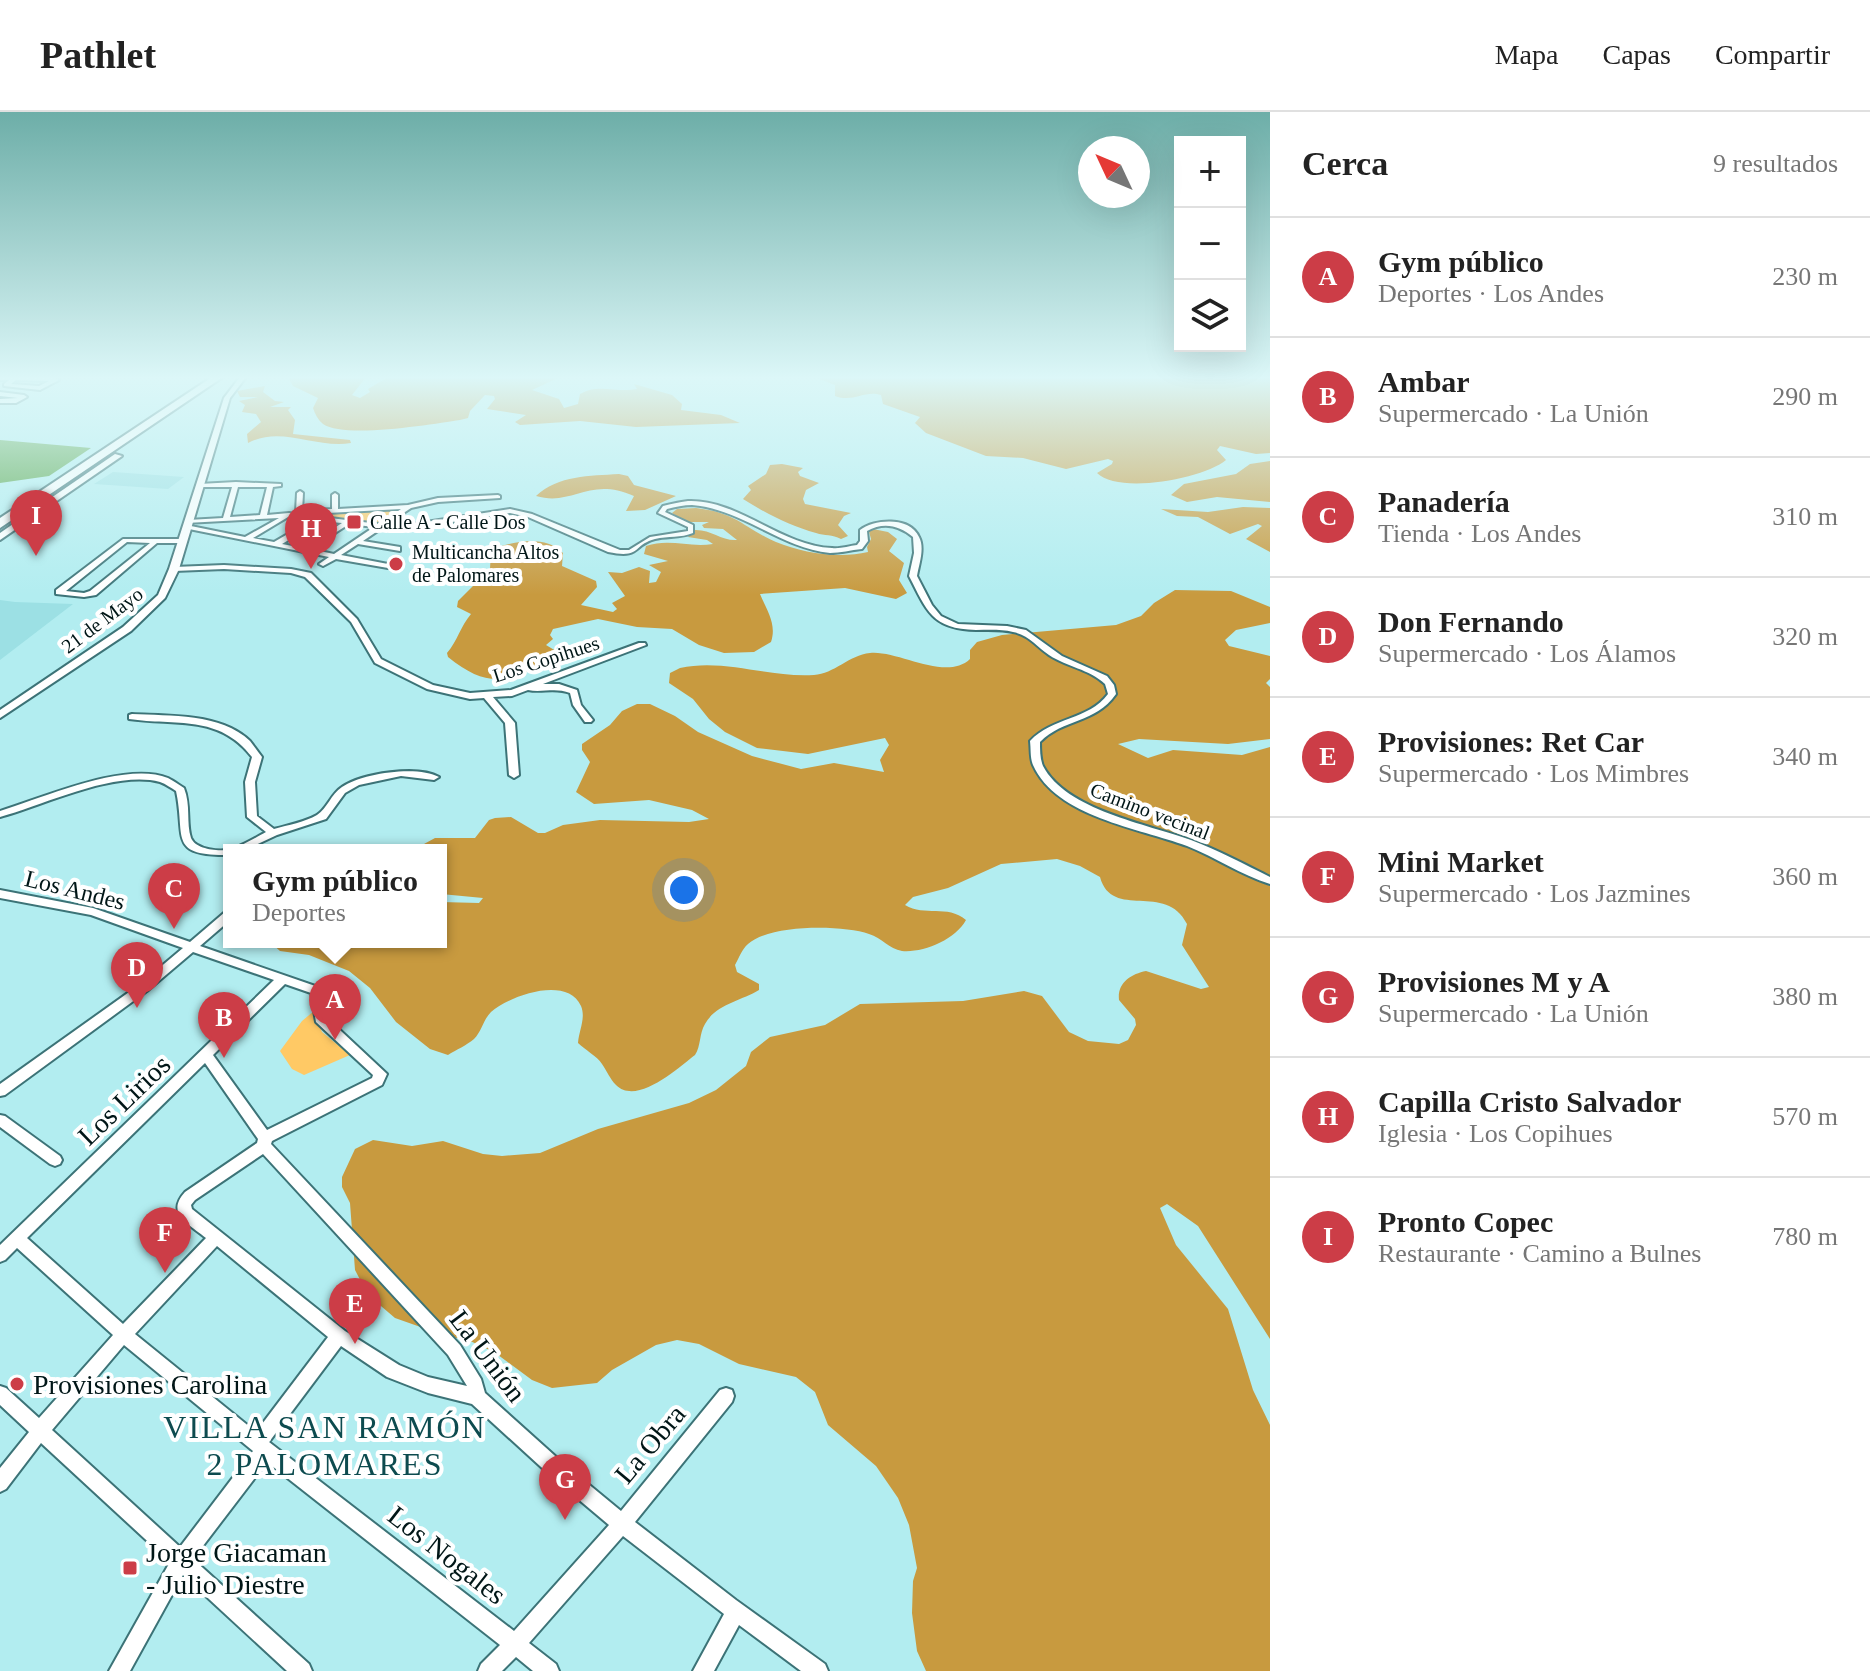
<!DOCTYPE html>
<html lang="es">
<meta charset="utf-8">
<style>
:root{--surface:#fff;--page:#f2f2f2;--text:#222;--muted:#767676;--line:#e0e0e0;--accent:#cc3d47}
body{margin:0;font-family:Georgia,serif;background:var(--page);color:var(--text)}
.controls{position:absolute;right:24px;top:24px;display:grid;overflow:hidden;border-radius:0px;box-shadow:0 8px 32px #0002}
.controls button{width:72px;height:72px;display:grid;place-items:center;padding:0;border:0;border-bottom:2px solid var(--line);background:var(--surface);color:var(--text);font:40px sans-serif}
.compass{position:absolute;left:1078px;top:24px;width:72px;height:72px;border-radius:50%;background:var(--surface);box-shadow:0 8px 32px #0002;rotate:314deg}
.you{position:absolute;left:684px;top:778px;width:28px;height:28px;margin:-20px;border:6px solid #fff;border-radius:50%;background:#1a73e8;box-shadow:0 0 0 12px #1a73e833}
.badge{display:grid;place-items:center;width:52px;height:52px;border-radius:50%;background:var(--accent);color:#fff;font-size:26px;font-weight:700}
.pin{position:absolute;translate:-50% -66px;filter:drop-shadow(0 2px 4px #0008)}
.pin::after{content:'';position:absolute;top:42px;width:28px;height:24px;background:inherit;clip-path:polygon(0 0,100% 0,50% 100%)}
.popup{position:absolute;left:223px;top:732px;width:224px;height:104px;box-sizing:border-box;display:grid;place-content:center;border-radius:0px;background:var(--surface);filter:drop-shadow(0 2px 6px #0005);font-size:26px;white-space:nowrap;color:var(--muted)}
.popup b{font-size:30px;color:var(--text)}
.popup::after{content:'';position:absolute;left:50%;top:100%;margin-left:-16px;border:16px solid transparent;border-top-color:var(--surface)}
.list{margin:0;padding:0;list-style:none}
h2{display:flex;justify-content:space-between;align-items:center;height:104px;margin:0;padding:0 32px;font-size:34px}
h2 small{font-size:26px;font-weight:400;color:var(--muted)}
.list li{display:grid;grid-template-columns:52px 1fr auto;gap:24px;align-items:center;box-sizing:border-box;height:120px;padding:0 32px;border-top:2px solid var(--line)}
.list b{display:block;font-size:30px;white-space:nowrap}
.list p{margin:0;font-size:26px;white-space:nowrap;color:var(--muted)}
.list em{font-size:26px;font-style:normal;color:var(--muted)}
.icon{flex:none;width:44px;height:44px;fill:none;stroke:currentColor;stroke-width:2;stroke-linecap:round;stroke-linejoin:round}
.map{position:relative;flex:none;width:1270px;height:1559px;overflow:hidden}
header{display:flex;align-items:center;gap:48px;box-sizing:border-box;height:112px;padding:0 40px;background:var(--surface);border-bottom:2px solid var(--line)}
header strong{font-size:38px}
nav{display:flex;gap:44px;margin-inline-start:auto;font-size:28px}
main{display:flex}
aside{flex:1;background:var(--surface)}
.map>svg:first-child{display:block}
</style>
<header>
<strong>Pathlet</strong>
<nav><a>Mapa</a><a>Capas</a><a>Compartir</a></nav>
</header>
<main>
<div class="map">
<svg width="1270" height="1559" viewBox="0 0 1270 1559">
<rect width="100%" height="100%" fill="#b2edf0"/>
<g fill="#9ce0e4">
<polygon points="113,360 184,365 168,377 94,372"/>
<polygon points="0,488 15,490 73,492 0,548"/>
</g>
<g fill="#ffc965">
<polygon points="405,396 374,416 284,403 295,402"/>
<polygon points="314,899 322,920 350,943 304,963 292,957 280,939 302,909"/>
</g>
<g fill="#c89a3f">
<path d="M288,265H366L352,283L360,286L370,280L368,277L388,265H560L532,278L559,287L564,296L578,292L580,282C598,271 617,281 637,277L634,272L672,283L682,292L681,298L721,303L740,311L636,315L580,309L520,313L515,310L526,303L487,297L495,287L494,284L485,283L470,299L468,306L460,308C433,312 345,327 323,312C318,308 315,302 313,296L318,286L293,274Z"/>
<path d="M814,265H1270V341L1256,342L1220,334L1217,338L1226,348C1205,366 1119,383 1097,361L1112,352L1113,349L1108,347L1066,357L1023,346L986,344L926,321L915,311L920,305L883,292L881,283C864,278 853,291 835,284V273Z"/>
<path d="M265,274L263,280L275,289L284,290L270,295H291L288,298L295,308L293,322L350,328L351,331C316,337 281,313 248,331L247,322L261,310L256,302L242,300L245,293L239,289L258,285H240L237,279Z"/>
<polygon points="1270,349 1270,390 1217,385 1187,390 1171,383 1184,372 1236,362 1250,352"/>
<path d="M782,352L803,356L798,360L800,364L819,371L806,378L803,387L805,392L851,401L844,404L838,413L848,424L841,427C832,422 825,424 816,421C790,414 765,401 743,387L751,378L748,374L766,362L770,353Z"/>
<path d="M619,362L628,364L634,373L676,384L645,398L626,399L634,384C588,364 573,395 536,384C559,363 589,364 619,362Z"/>
<polygon points="1243,395 1270,396 1270,440 1246,427 1262,414 1258,412 1230,422 1198,405 1177,404 1161,397 1208,400"/>
<path d="M696,396C738,401 742,415 776,430C803,441 839,447 868,440L867,435L871,427L868,416L888,420L897,427L889,439L904,451L899,468L907,481L896,487L845,476L760,482C767,499 777,512 771,530L754,540L724,541L699,533L672,517L637,515L598,507L553,517L550,523L553,527L546,533L556,539L555,546C510,569 490,579 448,545L447,541C458,528 460,515 471,502L457,495L458,489L490,457L491,438C513,429 545,422 563,441L562,454L596,469L597,475L581,493L613,500L617,497L612,491L625,484L608,460L622,461L639,455L650,459L649,471L656,470L661,460L649,453L668,449L644,442L646,434C670,426 689,436 713,432L707,428L688,425L694,418C711,417 721,429 737,428L723,417L704,416L702,413L709,410H685L672,401L677,397Z"/>
<path d="M1175,478L1231,479L1270,495V511L1236,518L1225,528L1229,534L1270,544V567L1266,571L1270,575V627L1228,632L1139,627L1118,632L1148,646L1173,638L1242,643L1270,635V764L1213,737L1240,759L1270,774V1227L1198,1114L1167,1092L1160,1096L1176,1133L1228,1197L1253,1278L1270,1313V1559H926L917,1539L912,1501L913,1469L917,1456L909,1413L898,1386L876,1354L828,1313L815,1280L796,1265L739,1252L699,1232L677,1228L656,1233L612,1258L597,1271L552,1276L532,1268L494,1240L468,1228L446,1224L395,1206L368,1183L355,1158L350,1091L342,1075V1065L355,1037L373,1028L412,1034L443,1029L483,1042L502,1044L540,1041L598,1017L689,991L716,978L746,954L751,940L770,925L825,913L860,892L963,889L1024,879L1042,884L1069,920L1088,929L1119,932L1128,928L1136,913L1135,907L1119,888C1117,871 1131,862 1146,859L1201,877L1209,875L1182,833L1187,812C1166,769 1112,809 1100,765L1080,754L1057,747L1001,752L948,776L913,785L905,793C925,805 947,792 966,808C955,828 923,841 902,839C889,837 882,826 869,822C843,813 770,812 748,832C742,837 739,846 735,853L737,860L759,872V878C741,889 716,892 705,912C699,922 701,934 695,943C678,956 637,994 616,973C610,967 607,959 602,952C597,944 585,938 578,931C579,918 586,906 581,894C567,863 509,884 491,900C483,908 482,919 474,927C467,933 456,938 448,943L430,937L396,910L370,876L349,859L309,843L280,839L270,830H441V790L479,791L483,786L441,782V738H413L435,726H475L489,708L495,706L511,705L538,721H545L563,713L600,708L689,710L709,707L692,698L649,688L594,692L576,680L590,650L582,638V632L610,613L622,599L637,592H650L675,604L698,620L752,644L801,657L834,651L884,660L880,648L889,633L885,626L808,642L757,636L725,620L709,607L693,587L669,571L670,561L680,556C724,546 769,566 814,563C834,562 849,543 870,541C898,538 946,570 970,547V538L977,530L1002,523L1116,513L1141,504L1154,491Z"/>
</g>
<polygon fill="#54a448" points="0,328 91,336 49,364 0,371"/>
<g fill="none" stroke-linecap="round" stroke-linejoin="round">
<defs>
<g id="minor">
<path d="M0,265L56,266L59,268L40,278L4,274V272L9,268H0ZM16,268L49,269L39,274L11,272Z"/>
<polygon points="0,280 24,283 27,285 16,291 0,291 0,287 18,286 0,284"/>
<path d="M236,370L281,372V374L273,375L267,403L289,401L379,412L401,397L309,402L306,400L309,398L332,397V383L335,381L338,383V397L408,393L438,386L498,383L500,384V386L438,390L411,396L387,412L400,414L510,397L532,402L620,438H629L650,425L688,419V415L658,401L663,394C671,392 679,390 688,389C738,387 781,434 832,436C840,437 849,434 857,433L860,429V418C874,407 910,404 919,425C925,436 919,452 917,464L932,493L941,504L958,512L1007,514L1026,518L1062,544L1107,564L1114,573L1116,582C1095,612 1064,606 1040,630C1040,638 1040,647 1043,654C1066,698 1147,712 1191,728C1218,738 1244,752 1270,765V772C1241,763 1215,745 1187,734C1139,716 1056,705 1033,653C1030,646 1031,637 1030,629C1052,605 1089,608 1108,582L1105,572C1089,557 1067,555 1049,543C1037,535 1029,523 1013,520C1001,517 988,518 976,518C932,517 927,499 909,464L914,441L913,425C899,413 883,410 867,419L868,429L862,437C851,438 840,441 830,441C781,436 742,397 692,393C684,393 675,395 667,397L665,400L693,413V421C681,426 668,424 655,427C632,433 642,447 608,440L528,405L510,401L400,418L382,416L363,429L400,435V439L358,432L341,443L388,452V456L336,447L323,454L319,452L329,445L184,416V414L186,413L245,425L279,406L186,411L185,410L188,408L223,406L232,375H201L199,374V372ZM238,375H267L260,403L230,405ZM288,405L312,408L274,430L253,426ZM320,409L342,411L303,436L282,432ZM349,412L374,415L334,442L310,437Z"/>
<polygon points="300,379 303,381 302,400 299,402 296,400 297,381"/>
<path d="M123,427H183L187,429L183,431H157L96,483L84,485L56,482V478ZM127,430L150,431L90,479L84,481L66,479Z"/>
<path d="M224,453L291,457L311,461L357,507L381,547L433,573L470,581L511,578L639,531H645L646,533L543,572H559L577,578L581,593L593,608L591,610H585L573,593L570,581C555,575 542,581 528,578L512,584L493,585L515,611L519,663L514,666L509,663L505,611L484,586L470,587L427,577L375,551L351,510L305,465L291,461L224,457L174,459L170,457L174,455Z"/>
<path d="M132,602C170,604 221,601 250,629C254,634 258,640 262,645L255,670L257,704L274,717C288,713 305,710 317,703C327,697 331,682 342,675C362,661 418,653 439,665L434,668L401,664L359,673L345,681L326,707L277,723L245,738H229V743C167,744 186,725 176,679C171,676 166,672 160,670C115,658 44,693 0,705V699C43,686 125,649 168,666C174,669 179,673 184,676C191,693 186,711 191,726C196,738 221,740 231,737C240,735 257,725 266,720L247,705L245,670L252,645C219,602 176,614 129,607V603Z"/>
<path d="M0,778L93,796L190,830L225,800L229,799V809L200,834L321,876L326,905L387,962L382,973L272,1029L271,1032L460,1233L481,1267L485,1281L564,1352L621,1399L720,1278L726,1276L732,1278L734,1284L732,1290L635,1410L736,1488L825,1552L828,1559H801L739,1513L714,1559H693L724,1502L623,1424L529,1531L556,1552L559,1559H533L516,1545L502,1559H478L481,1552L500,1533L267,1350L193,1447L309,1552L312,1559H287L183,1463L130,1559H109L170,1450L41,1331L6,1377L0,1380V1356L29,1320L0,1293V1274L6,1276L39,1306L113,1223L17,1136L5,1148L0,1150V1133L274,868L193,840L147,879L5,983L0,984V972L139,873L183,836L91,803L0,786ZM285,872L311,881L316,910L373,963L372,966L267,1018L213,943ZM205,951L258,1027L257,1031L185,1080C165,1102 189,1112 206,1126L123,1212L27,1126ZM263,1042L448,1243L467,1274L428,1265L399,1253L345,1219L192,1097L191,1093L195,1088ZM217,1134L328,1225L256,1320L135,1222ZM124,1233L253,1339L180,1435L52,1318ZM341,1234L387,1265L428,1281L472,1292L552,1365L609,1413L514,1519L269,1330Z"/>
<polygon points="0,1003 5,1004 60,1044 62,1048 60,1052 55,1054 50,1052 0,1015"/>
</g>
<g id="tertiary">
<polygon points="240,265 246,265 230,286 179,457 165,486 131,519 0,606 0,598 123,515 158,483 169,457 224,286"/>
<polygon points="115,342 122,344 0,428 0,421"/>
</g>
<polygon id="motorway" points="212,265 223,265 0,416 0,406"/>
</defs>
<use href="#minor" stroke="#3c7377" stroke-width="4"/>
<use href="#tertiary" stroke="#3c7377" stroke-width="4"/>
<use href="#motorway" stroke="#3c7377" stroke-width="4"/>
<use href="#minor" fill="#fff" fill-rule="evenodd"/>
<use href="#tertiary" fill="#fff" fill-rule="evenodd"/>
<use href="#motorway" fill="#fff" fill-rule="evenodd"/>
</g>
<linearGradient id="sky" x2="0" y2="1"><stop stop-color="#6daea8"/><stop offset="0.55" stop-color="#dcf7f8"/><stop offset="1" stop-color="#dcf7f8" stop-opacity="0"/></linearGradient>
<rect width="1270" height="483" fill="url(#sky)"/>
<g fill="#cc3d47" stroke="#fff" stroke-width="3">
<rect x="346" y="402" width="16" height="16" rx="4"/>
<circle cx="396" cy="452" r="8"/>
<circle cx="17" cy="1272" r="8"/>
<rect x="122" y="1448" width="16" height="16" rx="4"/>
</g>
<g text-anchor="middle" dominant-baseline="central" stroke-width="8" stroke-linejoin="round" paint-order="stroke">
<g font-size="20" fill="#011617" stroke="#fff" text-anchor="start">
<text x="370" y="410">Calle A - Calle Dos</text>
<text x="412" y="440">Multicancha Altos<tspan x="412" dy="23">de Palomares</tspan></text>
</g>
<g font-size="20" fill="#011617" stroke="#fff">
<text transform="translate(102 508) rotate(-37)">21 de Mayo</text>
<text transform="translate(546 547) rotate(-18)">Los Copihues</text>
<text transform="translate(1150 699) rotate(21)">Camino vecinal</text>
</g>
<g font-size="24" fill="#011617" stroke="#fff">
<text transform="translate(75 778) rotate(14)">Los Andes</text>
</g>
<g font-size="28" fill="#011617" stroke="#fff">
<text transform="translate(124 988) rotate(-44)">Los Lirios</text>
<text transform="translate(488 1244) rotate(53)">La Unión</text>
<text transform="translate(650 1332) rotate(-50)">La Obra</text>
<text transform="translate(447 1443) rotate(38)">Los Nogales</text>
</g>
<g font-size="28" fill="#011617" stroke="#fff" text-anchor="start">
<text x="33" y="1272">Provisiones Carolina</text>
<text x="146" y="1440">Jorge Giacaman<tspan x="146" dy="32">- Julio Diestre</tspan></text>
</g>
<g font-size="32" letter-spacing="2" fill="#0d4b4f" stroke="#fff">
<text x="325" y="1315">VILLA SAN RAMÓN<tspan x="325" dy="37">2 PALOMARES</tspan></text>
</g>
</g>
</svg>
<div class="controls">
<button>+</button>
<button>−</button>
<button><svg class="icon" aria-label="layers" viewBox="0 0 24 24"><path d="M12 4l9 5-9 5-9-5zM3 14l9 5 9-5"/></svg></button>
</div>
<svg class="compass" viewBox="-18 -18 36 36"><path d="M0-13l5 13h-10z" fill="#e53935"/><path d="M0 13l5-13h-10z" fill="#767676"/></svg>
<div class="you"></div>
<div class="pin badge" style="left:335px;top:928px">A</div>
<div class="popup"><b>Gym público</b>Deportes</div>
<div class="pin badge" style="left:224px;top:946px">B</div>
<div class="pin badge" style="left:174px;top:817px">C</div>
<div class="pin badge" style="left:137px;top:896px">D</div>
<div class="pin badge" style="left:355px;top:1232px">E</div>
<div class="pin badge" style="left:165px;top:1161px">F</div>
<div class="pin badge" style="left:565px;top:1408px">G</div>
<div class="pin badge" style="left:311px;top:457px">H</div>
<div class="pin badge" style="left:36px;top:444px">I</div>
</div>
<aside>
<h2>Cerca<small>9 resultados</small></h2>
<ul class="list">
<li><span class="badge">A</span><div><b>Gym público</b><p>Deportes · Los Andes</p></div><em>230 m</em></li>
<li><span class="badge">B</span><div><b>Ambar</b><p>Supermercado · La Unión</p></div><em>290 m</em></li>
<li><span class="badge">C</span><div><b>Panadería</b><p>Tienda · Los Andes</p></div><em>310 m</em></li>
<li><span class="badge">D</span><div><b>Don Fernando</b><p>Supermercado · Los Álamos</p></div><em>320 m</em></li>
<li><span class="badge">E</span><div><b>Provisiones: Ret Car</b><p>Supermercado · Los Mimbres</p></div><em>340 m</em></li>
<li><span class="badge">F</span><div><b>Mini Market</b><p>Supermercado · Los Jazmines</p></div><em>360 m</em></li>
<li><span class="badge">G</span><div><b>Provisiones M y A</b><p>Supermercado · La Unión</p></div><em>380 m</em></li>
<li><span class="badge">H</span><div><b>Capilla Cristo Salvador</b><p>Iglesia · Los Copihues</p></div><em>570 m</em></li>
<li><span class="badge">I</span><div><b>Pronto Copec</b><p>Restaurante · Camino a Bulnes</p></div><em>780 m</em></li>
</ul>
</aside>
</main>
